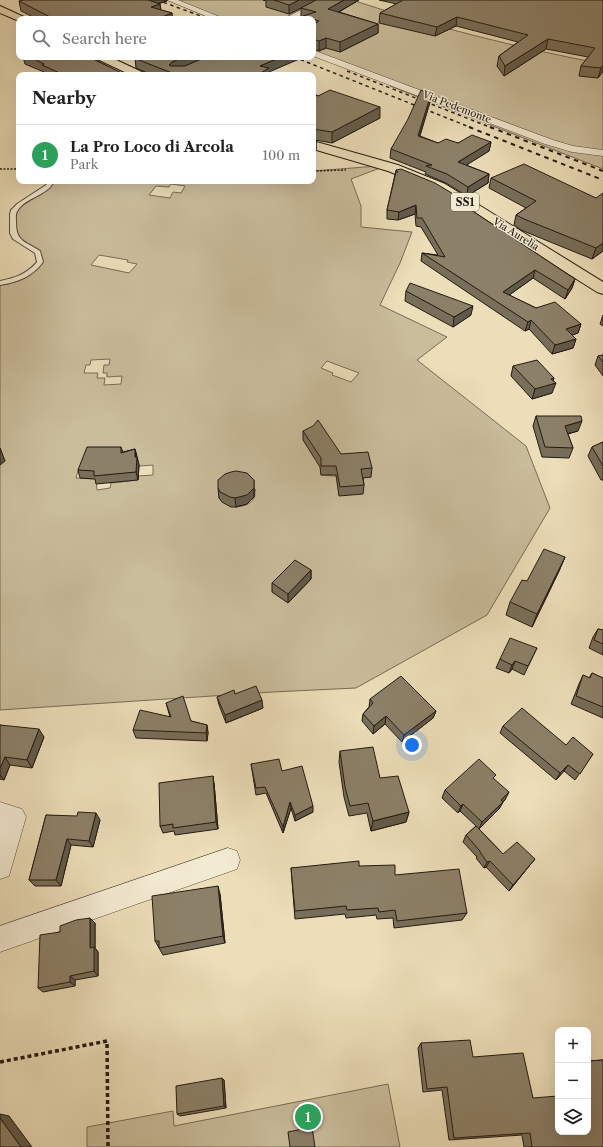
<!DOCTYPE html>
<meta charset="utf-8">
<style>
:root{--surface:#fff;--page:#f6f6f6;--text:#222;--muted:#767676;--line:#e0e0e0;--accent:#2563eb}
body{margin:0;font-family:"Libre Caslon Text",serif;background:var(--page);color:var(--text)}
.controls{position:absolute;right:12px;bottom:12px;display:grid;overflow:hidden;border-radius:8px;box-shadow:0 4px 16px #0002}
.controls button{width:36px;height:36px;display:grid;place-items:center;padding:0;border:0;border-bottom:1px solid var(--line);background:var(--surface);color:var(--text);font:20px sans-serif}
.you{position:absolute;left:412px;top:745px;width:14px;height:14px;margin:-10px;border:3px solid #fff;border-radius:50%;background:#1a73e8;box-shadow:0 0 0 6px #1a73e833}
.badge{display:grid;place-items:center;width:26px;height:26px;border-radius:50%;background:var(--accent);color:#fff;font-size:13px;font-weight:700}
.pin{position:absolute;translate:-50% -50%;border:2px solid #fff;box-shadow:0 1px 4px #0006}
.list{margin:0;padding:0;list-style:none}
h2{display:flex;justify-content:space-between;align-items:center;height:52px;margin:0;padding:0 16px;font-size:17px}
h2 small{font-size:13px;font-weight:400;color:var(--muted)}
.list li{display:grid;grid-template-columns:26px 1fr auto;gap:12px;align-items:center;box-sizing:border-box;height:60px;padding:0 16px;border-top:1px solid var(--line)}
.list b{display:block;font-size:15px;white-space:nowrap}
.list p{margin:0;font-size:13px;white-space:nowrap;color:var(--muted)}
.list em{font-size:13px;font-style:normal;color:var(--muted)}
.icon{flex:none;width:22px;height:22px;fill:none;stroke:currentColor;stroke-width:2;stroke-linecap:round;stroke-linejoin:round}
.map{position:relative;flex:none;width:603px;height:1147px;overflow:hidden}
.search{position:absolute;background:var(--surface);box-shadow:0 4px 16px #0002;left:16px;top:16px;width:300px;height:44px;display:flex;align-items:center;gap:10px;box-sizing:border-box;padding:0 14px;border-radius:8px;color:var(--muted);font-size:15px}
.panel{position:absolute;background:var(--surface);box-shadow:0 4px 16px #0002;left:16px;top:72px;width:300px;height:112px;border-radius:8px}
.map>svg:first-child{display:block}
</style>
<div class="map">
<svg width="603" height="1147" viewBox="0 0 603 1147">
<rect width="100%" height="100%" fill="#ecdeb9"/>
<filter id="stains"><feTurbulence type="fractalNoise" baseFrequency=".005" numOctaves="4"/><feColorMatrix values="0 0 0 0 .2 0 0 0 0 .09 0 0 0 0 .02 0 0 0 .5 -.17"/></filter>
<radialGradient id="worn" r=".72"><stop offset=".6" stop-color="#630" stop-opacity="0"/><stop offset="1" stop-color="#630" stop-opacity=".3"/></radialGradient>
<g fill="#cabd9c" stroke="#766c56" fill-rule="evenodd">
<polygon points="173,0 287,0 300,11 283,19 224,19"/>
<path d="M352,0C434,27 519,48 603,64V151L565,146L313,51V19H290Z"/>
<polygon points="394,85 559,147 603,154 603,169 390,86"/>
<path d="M378,166L380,168L351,179L361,206V227L412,232L400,263L380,305L447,337L417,360L526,446L550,508L487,615L356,688L273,692L0,710V464L5,461L0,448V284L29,274L40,262L38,252L16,239L13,214L18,206L49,186L51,181H313V171ZM171,184L185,186L181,193L173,192L170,198L149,195L156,186L169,187ZM99,255L128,260L127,262L137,264L129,273L91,265ZM110,359L109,365H104L103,373H107V377L122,376L121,384L104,385L105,378H97L98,373H84L86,365H90L91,360ZM327,361L359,373L351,382L332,375L333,373L321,368ZM153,465V475L138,476L137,480L111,483L110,488L97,490L96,479L76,478L78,471ZM320,465L371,477L360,478L321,475ZM252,486C265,505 230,515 219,498V490Z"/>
<polygon points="388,1084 400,1147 87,1147 87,1127 173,1111 174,1126"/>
</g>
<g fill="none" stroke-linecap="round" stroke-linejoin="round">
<defs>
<path id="lane" d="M48,181H54C48,196 26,197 18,210C15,213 16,218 16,222C16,242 25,241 40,251L43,262C32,277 18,282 0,285V281C15,278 27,274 37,262L35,253L13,239L10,233V214L11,210L17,204L46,185Z"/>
<g id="street">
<polygon points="167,0 178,0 225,19 213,19"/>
<polygon points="321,0 332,0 294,19 283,19"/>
<polygon points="313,50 553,140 573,146 603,150 603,156 572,152 545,144 313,56"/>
<polygon points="0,802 22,809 26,817 9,876 0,879"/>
<polygon points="228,848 237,851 240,860 237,869 0,952 0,926"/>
</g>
<g id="primary">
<polygon points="0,6 24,17 26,19 19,19 19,21 0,13"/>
<polygon points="96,57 110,57 144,73 146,75 131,75 97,59"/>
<polygon points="313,141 398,165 445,184 603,282 603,294 597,292 435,190 388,171 313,149"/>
</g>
</defs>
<use href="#lane" stroke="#554b3b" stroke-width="2"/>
<use href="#street" stroke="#554b3b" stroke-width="1"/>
<use href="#primary" stroke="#231a11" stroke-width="2"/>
<g stroke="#231a11" stroke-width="1.5" stroke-dasharray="2 1.5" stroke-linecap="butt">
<polyline points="0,169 19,169"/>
<polyline points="313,171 346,170"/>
</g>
<polyline stroke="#231a11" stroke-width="3.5" stroke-dasharray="4 3" stroke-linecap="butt" points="0,1062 107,1041 108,1147"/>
<use href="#lane" fill="#f3ead2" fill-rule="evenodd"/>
<use href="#street" fill="#f3ead2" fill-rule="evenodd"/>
<use href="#primary" fill="#ecdeb9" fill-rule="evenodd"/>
<g stroke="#231a11" stroke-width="1.5" stroke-dasharray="3.5 3.5" stroke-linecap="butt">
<polyline points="157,0 209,19"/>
<polyline points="294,57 472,128"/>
<polyline points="347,71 492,128"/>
</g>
<g stroke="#231a11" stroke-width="2" stroke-dasharray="4.5 4.5" stroke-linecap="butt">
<polyline points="469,127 603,180"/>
<polyline points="490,127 603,171"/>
</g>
</g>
<g fill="#786e59" stroke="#231a11">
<polygon points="263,0 359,0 339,12 378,24 378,33 340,52 326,48 319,51 313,49 313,19 303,19 303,18 301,17 301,8 289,14 266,7 266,1"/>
<polygon points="379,0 603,0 603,71 598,78 579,76 581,66 588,57 546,49 504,76 497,66 499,56 518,42 456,26 435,36 379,23 380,13 397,4"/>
<polygon points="19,1 167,1 158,4 160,4 161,10 172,13 172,19 37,19 21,11"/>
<polygon points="23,57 89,57 124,75 44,75 44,72 25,64"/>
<polygon points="137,57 205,57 191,64 269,72 269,75 152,75 136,68 135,58"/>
<polygon points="313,94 380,118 332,143 315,140 316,141 316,151 313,154"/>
<polygon points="431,94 430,102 420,136 438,143 491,142 489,151 466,165 489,174 488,183 467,196 446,183 425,174 426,172 390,158 391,149"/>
<polygon points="396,170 458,199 469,206 468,208 575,279 572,288 565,299 533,278 509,295 536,308 581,324 578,333 572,335 576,339 573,348 552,354 529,329 525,331 421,261 422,253 438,255 421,227 416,226 415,214 398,220 387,219 387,210"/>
<polygon points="491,178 596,198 603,251 592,259 521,230 514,225 516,215 526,208 489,188"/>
<polygon points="82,181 92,181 89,183"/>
<polygon points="406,291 471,315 453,327 405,301"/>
<polygon points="603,315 603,326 600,324"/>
<polygon points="603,355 603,376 595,365 598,356"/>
<polygon points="513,366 554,378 553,381 552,393 532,399 511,376"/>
<polygon points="536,416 578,431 568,434 573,448 569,458 542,457 533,426"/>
<polygon points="303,431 341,454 372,468 371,477 363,478 364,485 363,494 339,496 336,475 321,475 320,467 303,440"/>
<polygon points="603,442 603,480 601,480 588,456 592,447"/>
<polygon points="121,447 123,452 135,449 139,465 138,480 96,484 95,479 80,478 78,470"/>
<polygon points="218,488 255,489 254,497 247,504 236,507 231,507 222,502 219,498"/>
<polygon points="565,557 559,571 532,627 506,615 510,602"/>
<polygon points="311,570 311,579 288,603 272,592 272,583"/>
<polygon points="598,629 603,630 603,655 589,648 593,637"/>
<polygon points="537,648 524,675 512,669 509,673 496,668 500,659"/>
<polygon points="592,673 603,678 603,718 571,704 579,684 583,675 589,678"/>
<polygon points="235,694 263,708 226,723 219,705 217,697"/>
<polygon points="370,699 436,711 433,718 402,742 385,724 373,734 362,721 363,714 369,707"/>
<polygon points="166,703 191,721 207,725 208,733 207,741 136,738 133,730 170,717"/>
<polygon points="0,725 44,737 32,768 10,765 4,780 0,779"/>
<polygon points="503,726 566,745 593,754 575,780 564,771 556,780 500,733"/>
<polygon points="340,751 380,778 409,812 406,822 371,831 367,813 349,816 344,797 339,762"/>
<polygon points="251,764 282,771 313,812 295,821 291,808 283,833 266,793 256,795"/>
<polygon points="494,779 505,800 503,802 499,809 479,829 503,854 530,865 509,891 486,867 484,868 476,858 477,857 463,842 466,835 476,826 460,811 458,813 442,798 445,790"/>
<polygon points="214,783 218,829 175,835 174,831 163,833 160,826"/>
<polygon points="46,815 100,820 93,847 71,845 61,886 35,886 29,880"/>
<polygon points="359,866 395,875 467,913 462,920 394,928 393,918 377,919 376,915 346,918 345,914 295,919 291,868"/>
<polygon points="220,894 225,943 163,955 155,941"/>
<polygon points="90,918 95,923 95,948 98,952 98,976 75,980 75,986 43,992 38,988 60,932"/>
<polygon points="421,1043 473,1057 533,1098 588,1132 588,1061 603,1060 603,1147 524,1147 522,1135 449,1140 442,1090 423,1092 418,1048"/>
<polygon points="222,1078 224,1080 226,1108 180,1116 177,1114"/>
</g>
<g fill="#625a49" stroke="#231a11">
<polygon points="142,0 167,0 167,1 143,7"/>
<polygon points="299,0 318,0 289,14 289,5"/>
<polygon points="344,0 359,0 328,18 328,9"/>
<polygon points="160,4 161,14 151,7"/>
<polygon points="172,13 172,19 157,19"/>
<polygon points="457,17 456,26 435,36 437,27"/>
<polygon points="378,24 378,33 340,52 340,42"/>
<polygon points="326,38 326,48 319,51 319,41"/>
<polygon points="548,39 546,49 504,76 505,66"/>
<polygon points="183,57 205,57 173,72 169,65 172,62"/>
<polygon points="281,57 304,57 269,72 269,75 259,75 260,66"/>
<polygon points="603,65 603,71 598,78 601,68"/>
<polygon points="431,94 430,102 417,144 418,136"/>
<polygon points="380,107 380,118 332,143 332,132"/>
<polygon points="316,141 316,151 313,154 313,143"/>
<polygon points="491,142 489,151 457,171 458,162"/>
<polygon points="489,174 488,183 467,196 468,187"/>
<polygon points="416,205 415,214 398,220 399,212"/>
<polygon points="603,243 603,251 592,259 596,248"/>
<polygon points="535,270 533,278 501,301 503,292"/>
<polygon points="575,279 572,288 565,299 568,290"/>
<polygon points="473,306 471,315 453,327 454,317"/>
<polygon points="531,320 529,329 525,331 528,322"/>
<polygon points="581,324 578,333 564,338 566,329"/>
<polygon points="576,339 573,348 552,354 555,345"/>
<polygon points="554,378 552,384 556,383 552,393 532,399 535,389 551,379"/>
<polygon points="582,421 578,431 562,435 565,426"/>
<polygon points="0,448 5,461 0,465"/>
<polygon points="135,449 139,465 138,480 136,472"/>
<polygon points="254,480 254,497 247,504 236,507 235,498"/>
<polygon points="565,557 559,571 532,627 537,614"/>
<polygon points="311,570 311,579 288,603 288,594"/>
<polygon points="515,661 512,669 509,673 512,665"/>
<polygon points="262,700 263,708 226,723 225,715"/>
<polygon points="436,711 433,718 402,742 404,735"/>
<polygon points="386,716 385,724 373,734 374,726"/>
<polygon points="207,725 208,733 207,741 206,733"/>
<polygon points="39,729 44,737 32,768 27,760"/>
<polygon points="5,757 10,765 4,780 0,775 0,768"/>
<polygon points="568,765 564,771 556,780 560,773"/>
<polygon points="213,776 214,783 218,829 216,822"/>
<polygon points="509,792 505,800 497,807 501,800"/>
<polygon points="290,802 291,808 283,833 283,827"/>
<polygon points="503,802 499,809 479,829 482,822"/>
<polygon points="463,804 460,811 458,813 461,806"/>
<polygon points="313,806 313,812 295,821 295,815"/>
<polygon points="409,812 406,822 371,831 373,821"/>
<polygon points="96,813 100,820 93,847 89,841"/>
<polygon points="67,839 71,845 61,886 56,880"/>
<polygon points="535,859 530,865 509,891 513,885"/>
<polygon points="490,861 486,867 484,868 487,862"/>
<polygon points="218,886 220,894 225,943 223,936"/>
<polygon points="90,918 95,923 95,948 98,952 98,976 94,971 90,948"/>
<polygon points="70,976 75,980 75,986 70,982"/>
<polygon points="222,1078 224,1080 226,1108 224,1106"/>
<polygon points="0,1114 9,1116 32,1147 21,1147 0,1118"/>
</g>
<g fill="#8c8068" stroke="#231a11">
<polygon points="24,0 148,0 160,4 151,7 172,13 157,19 49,19 52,18 19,1"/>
<polygon points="274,0 299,0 289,5"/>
<polygon points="316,0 344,0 328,9 378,24 340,42 326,38 319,41 313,39 313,25 319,21 303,16 316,12 301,8"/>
<polygon points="403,0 603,0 603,65 601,68 581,66 595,48 548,39 505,66 499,56 528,35 457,17 437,27 380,13"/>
<polygon points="30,57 89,57 124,74 121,75 64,75 42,65 44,64"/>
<polygon points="137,57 183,57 172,62 169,65 171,66 185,66 206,57 281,57 260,66 269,68 259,74 262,75 177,75 144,62 135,58"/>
<polygon points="330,90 380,107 332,132 313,129 313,94 318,96"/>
<polygon points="421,90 431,94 418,136 438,143 446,139 458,143 472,135 491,142 458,162 489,174 468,187 447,174 426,166 432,165 391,149 408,119"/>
<polygon points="313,140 316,141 313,143"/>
<polygon points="524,164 596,198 603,193 603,243 596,248 524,219 516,215 536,201 491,178"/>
<polygon points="401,169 435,183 455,195 458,199 469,206 468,208 575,279 568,290 535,270 503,292 536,308 555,302 581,324 566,329 576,339 555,345 531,320 528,322 422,253 445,257 422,218 417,218 416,205 399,212 387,210 396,172 398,172 396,170"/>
<polygon points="410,283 473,306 454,317 406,291"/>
<polygon points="603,355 603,362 598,356"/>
<polygon points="537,360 554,378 551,379 556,383 535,389 513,366"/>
<polygon points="536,416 581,416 582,421 565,426 573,448 545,447"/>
<polygon points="318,420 341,454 368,452 372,468 361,469 364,485 340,487 336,466 321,466 321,458 303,431 313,426"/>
<polygon points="603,442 603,466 592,447"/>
<polygon points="87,447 121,447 121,453 135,449 135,457 137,457 136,472 94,476 94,471 78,470"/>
<polygon points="236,471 247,473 254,480 254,488 247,495 235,498 230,497 220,492 218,488 218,480 225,474 231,472"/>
<polygon points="544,549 565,557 537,614 510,602 522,580 527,581"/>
<polygon points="295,560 311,570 288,594 272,583"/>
<polygon points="598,629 603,630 603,644 594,640"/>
<polygon points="510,638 537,648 528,666 515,661 512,665 500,659"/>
<polygon points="592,673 603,678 603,707 576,696 583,675 590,678"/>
<polygon points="401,676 436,711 404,735 386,716 374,726 363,714 373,703 370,699"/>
<polygon points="256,686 262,700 225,715 217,697 234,690 235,694"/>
<polygon points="183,696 191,721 207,725 206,733 133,730 140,710 171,717 166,703"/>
<polygon points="522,708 566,745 573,737 593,754 580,774 568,765 560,773 503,726"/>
<polygon points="0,725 39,729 27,760 5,757 0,768"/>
<polygon points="373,747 380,778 398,776 409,812 373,821 368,803 350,806 345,787 340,751"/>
<polygon points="279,759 282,771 302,766 313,806 295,815 290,802 283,827 265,787 256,788 251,764"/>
<polygon points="479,759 496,775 493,778 509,792 501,800 503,802 482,822 463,804 461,806 445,790"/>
<polygon points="213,776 216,822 173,828 173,824 160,826 159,783"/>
<polygon points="78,812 96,813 89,841 67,839 56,880 29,880 46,815 77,816"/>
<polygon points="476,826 503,854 517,842 535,859 513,885 490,861 487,862 480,852 480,851 466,835"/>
<polygon points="359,861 359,866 395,865 395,875 459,869 467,913 397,921 395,910 379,912 378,908 347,910 346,906 295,911 291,868"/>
<polygon points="218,886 223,936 159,948 159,941 155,941 152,896"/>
<polygon points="90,918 90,948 94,947 94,971 70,976 70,982 38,988 40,935 60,932 60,926 76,920"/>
<polygon points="470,1040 473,1057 523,1053 533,1098 558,1096 558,1132 588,1132 588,1067 590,1067 588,1061 603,1060 603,1147 532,1147 530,1133 454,1138 447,1087 427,1089 421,1043"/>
<polygon points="222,1078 224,1106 177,1114 176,1086"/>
<polygon points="0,1118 21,1147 0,1147"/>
<polygon points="312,1127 315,1147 290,1147 288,1132"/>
</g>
<g text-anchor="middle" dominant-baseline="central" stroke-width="3" stroke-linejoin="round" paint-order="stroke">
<g font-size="10" fill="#231a11" stroke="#f3ead2">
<text transform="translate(457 107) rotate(21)">Via Pedemonte</text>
<text transform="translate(516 234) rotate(32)">Via Aurelia</text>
</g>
<rect fill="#f3ead2" stroke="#61584b" stroke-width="1" x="451" y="193" width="28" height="18" rx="3"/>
<g font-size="11" font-weight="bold" fill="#231a11">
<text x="465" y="202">SS1</text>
</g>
</g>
<rect width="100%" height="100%" filter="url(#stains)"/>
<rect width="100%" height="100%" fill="url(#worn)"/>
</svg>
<div class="controls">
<button>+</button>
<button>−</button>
<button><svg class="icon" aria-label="layers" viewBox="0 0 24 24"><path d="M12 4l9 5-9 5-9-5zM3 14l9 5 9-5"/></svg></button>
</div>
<div class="you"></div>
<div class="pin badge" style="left:308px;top:1117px;background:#2e9e5b">1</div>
<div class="search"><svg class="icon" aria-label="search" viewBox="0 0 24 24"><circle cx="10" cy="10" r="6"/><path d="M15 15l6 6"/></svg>Search here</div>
<section class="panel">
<h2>Nearby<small></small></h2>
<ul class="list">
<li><span class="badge" style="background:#2e9e5b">1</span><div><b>La Pro Loco di Arcola</b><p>Park</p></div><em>100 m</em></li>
</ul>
</section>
</div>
